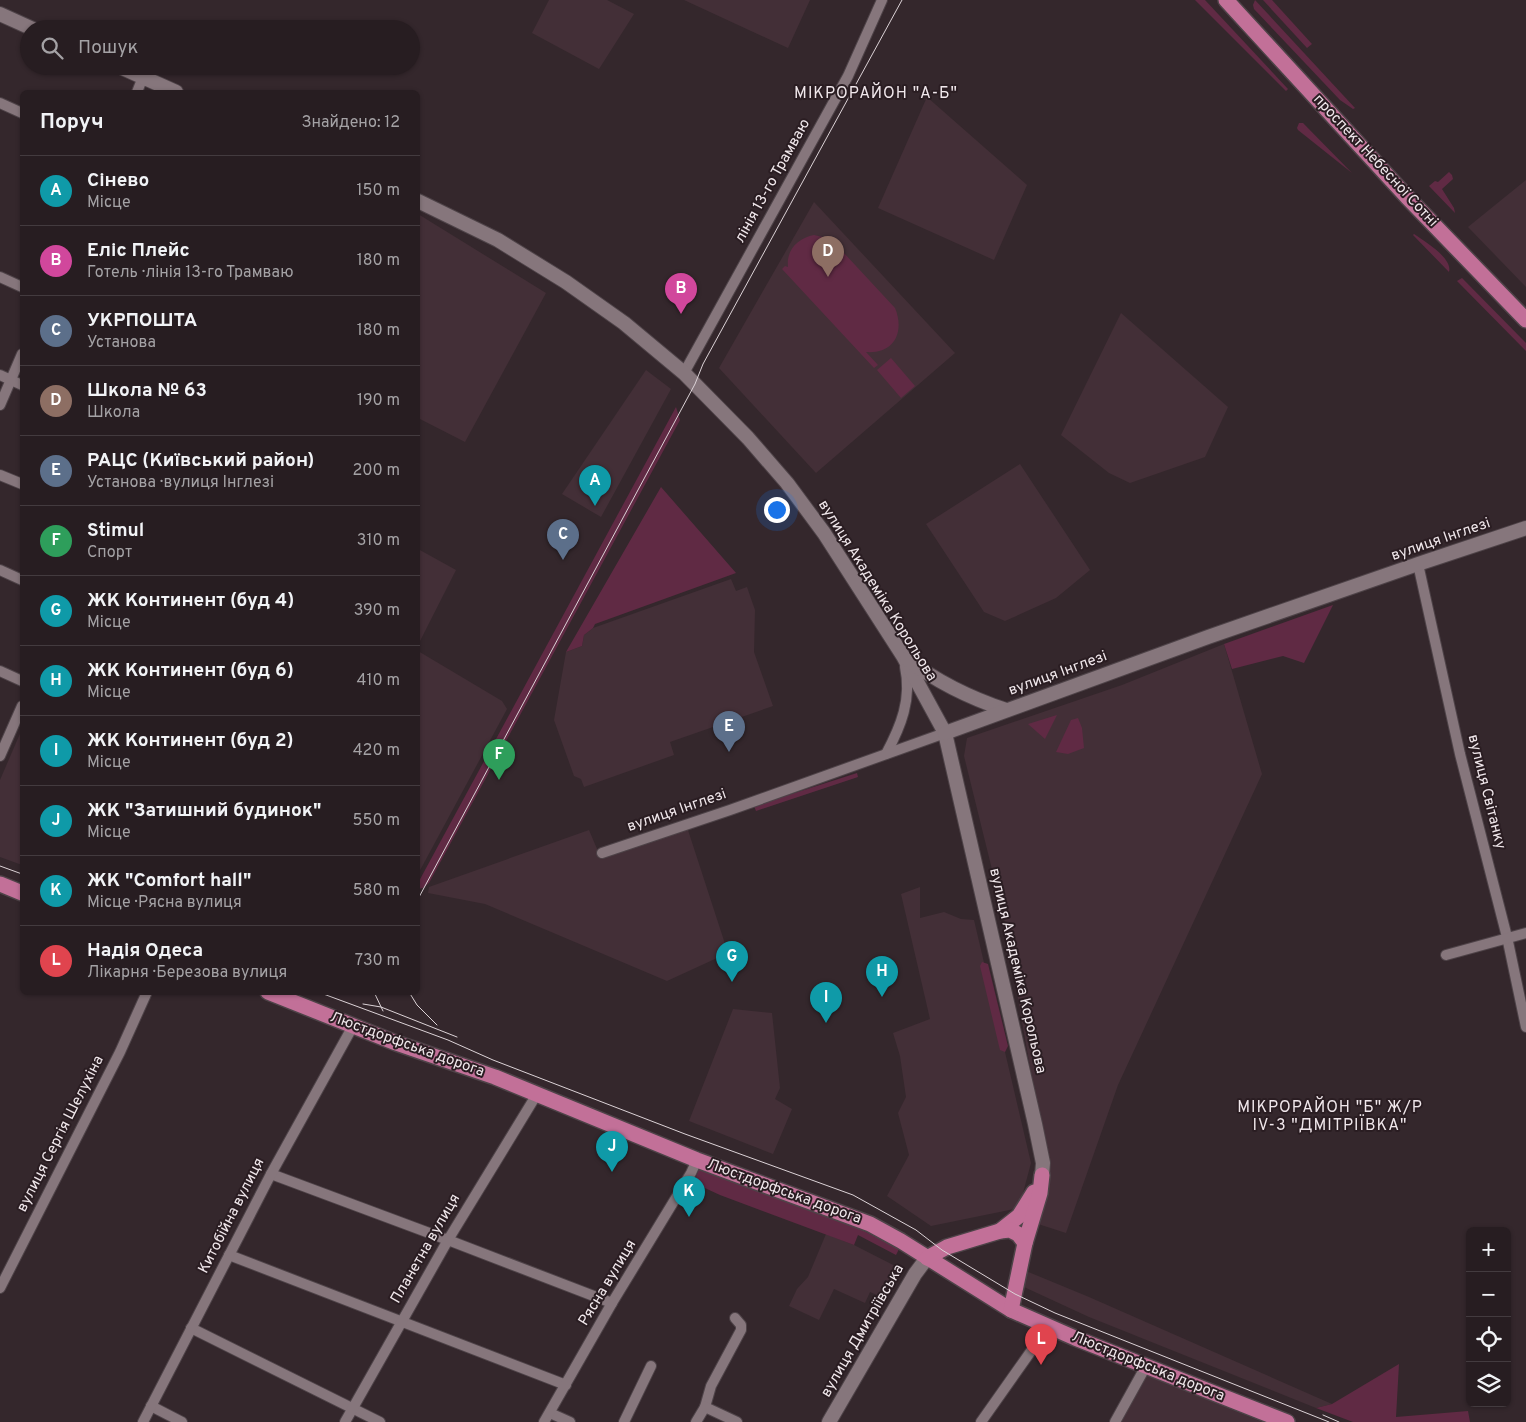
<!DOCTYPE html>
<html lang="uk">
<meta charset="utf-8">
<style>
:root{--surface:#271d21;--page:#332a2e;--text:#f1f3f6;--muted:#a4a2a5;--line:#433b3f;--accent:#2563eb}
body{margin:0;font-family:Overpass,sans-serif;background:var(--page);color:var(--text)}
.controls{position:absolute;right:15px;bottom:15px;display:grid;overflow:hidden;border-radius:8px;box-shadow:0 1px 4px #0004}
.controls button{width:45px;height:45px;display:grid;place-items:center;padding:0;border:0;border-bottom:1px solid var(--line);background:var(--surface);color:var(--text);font:25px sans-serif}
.you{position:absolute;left:776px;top:509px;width:18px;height:18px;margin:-12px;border:4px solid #fff;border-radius:50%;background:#1a73e8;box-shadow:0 0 0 8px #1a73e833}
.badge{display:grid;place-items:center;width:32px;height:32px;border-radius:50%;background:var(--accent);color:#fff;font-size:16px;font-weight:700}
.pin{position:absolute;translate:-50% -41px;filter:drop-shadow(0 1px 2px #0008)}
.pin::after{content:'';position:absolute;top:26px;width:18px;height:15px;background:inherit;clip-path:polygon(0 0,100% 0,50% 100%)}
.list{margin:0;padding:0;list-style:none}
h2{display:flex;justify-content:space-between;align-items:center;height:65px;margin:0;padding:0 20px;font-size:21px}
h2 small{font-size:16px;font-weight:400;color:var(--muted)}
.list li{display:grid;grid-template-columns:32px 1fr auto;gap:15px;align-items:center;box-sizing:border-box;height:70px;padding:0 20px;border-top:1px solid var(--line)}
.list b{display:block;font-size:19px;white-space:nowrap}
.list p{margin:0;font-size:16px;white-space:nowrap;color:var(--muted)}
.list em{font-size:16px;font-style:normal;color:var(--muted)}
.icon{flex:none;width:28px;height:28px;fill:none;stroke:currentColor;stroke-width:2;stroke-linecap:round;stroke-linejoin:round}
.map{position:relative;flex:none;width:1526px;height:1422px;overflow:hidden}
.search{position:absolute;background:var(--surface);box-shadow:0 1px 4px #0004;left:20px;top:20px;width:400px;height:55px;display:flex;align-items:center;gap:12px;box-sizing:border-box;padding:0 18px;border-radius:28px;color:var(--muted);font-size:19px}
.panel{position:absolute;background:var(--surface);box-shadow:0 1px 4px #0004;left:20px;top:90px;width:400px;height:905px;border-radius:8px}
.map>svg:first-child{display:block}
</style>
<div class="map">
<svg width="1526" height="1422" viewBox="0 0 1526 1422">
<rect width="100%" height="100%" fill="#34272c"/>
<g fill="#432f37">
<polygon points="549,0 607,0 634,14 599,69 532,33"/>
<polygon points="684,0 810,0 788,48"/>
<polygon points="927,97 1027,185 994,260 878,208"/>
<polygon points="1526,180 1526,287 1468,227"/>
<polygon points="814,202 955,353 816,473 719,368"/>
<polygon points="418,214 546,293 465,442 418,418"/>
<polygon points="1121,313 1228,407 1205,457 1130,483 1109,473 1061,435"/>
<polygon points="646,370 671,389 601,517 562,494"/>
<polygon points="1020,464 1090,570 1056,598 1005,621 984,612 926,524"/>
<polygon points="418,549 456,570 418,645"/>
<polygon points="731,579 736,591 747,587 755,610 754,652 773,706 670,742 674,755 584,787 581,779 574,776 554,720 566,652 582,646 584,635 593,628"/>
<polygon points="1224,644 1262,774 1118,1085 1066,1233 1038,1224 1050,1182 1004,918 964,756 967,738 1122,685"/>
<polygon points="418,651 502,701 507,709 418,874"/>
<polygon points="22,729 22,865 0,857 0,780"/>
<polygon points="687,827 728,953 667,981 485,904 428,893 429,887 589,830 600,856"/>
<polygon points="920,887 920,918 944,912 961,919 974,920 1031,1163 1019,1208 931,1226 887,1196 909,1155 898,1113 906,1097 900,1056 893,1033 930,1019 901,894"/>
<polygon points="733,1009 772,1013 780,1088 775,1099 792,1109 773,1154 689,1121"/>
<polygon points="826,1234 854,1245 901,1269 886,1299 870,1292 865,1303 834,1289 819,1320 789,1306 797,1289 808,1277"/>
<polygon points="1026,1271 1089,1297 1332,1404 1316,1408 1089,1317 1024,1287"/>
<polygon points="1145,1374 1262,1422 1117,1422"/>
</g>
<g fill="#602a44">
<polygon points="1195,0 1205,0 1288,89 1286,91"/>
<polygon points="1255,0 1355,108 1353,109 1340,100 1254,9 1253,5"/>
<polygon points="1263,0 1272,0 1312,44 1307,48"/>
<polygon points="1299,123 1303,123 1352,173 1298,130 1297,128"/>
<polygon points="1449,172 1452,175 1453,179 1442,189 1454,208 1455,213 1429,186 1435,181 1438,182"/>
<path d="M1414,234C1424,241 1453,258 1449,272L1413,235Z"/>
<path d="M814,235L831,239L895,308C905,332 894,354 866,352L878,365L874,368L782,269L785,266L788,267C786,250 798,238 814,235Z"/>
<polygon points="1462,278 1526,343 1526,351 1457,281"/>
<polygon points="891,358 915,386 901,398 877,370"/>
<polygon points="676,407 680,420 429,883 423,888 418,889 418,883"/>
<polygon points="661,487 736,573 595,624 593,628 584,635 582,646 566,652"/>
<polygon points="1333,605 1304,663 1283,656 1232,669 1224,644"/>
<polygon points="1057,715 1045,739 1028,724"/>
<polygon points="1078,718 1082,728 1084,748 1068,754 1056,752 1071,720"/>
<polygon points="857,773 858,777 756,811 754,806"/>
<polygon points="982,962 988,964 1008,1046 1005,1052 1000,1050 999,1046 980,966"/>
<polygon points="700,1165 862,1230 899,1249 896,1255 858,1235 854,1245 720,1195 694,1183"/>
<polygon points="1399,1364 1396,1417 1468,1411 1470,1422 1353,1422 1316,1408 1332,1404"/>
</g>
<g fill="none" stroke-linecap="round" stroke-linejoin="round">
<defs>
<g id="minor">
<polyline points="137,92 143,77"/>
<polyline points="0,103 22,113"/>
<polyline points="0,277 22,287"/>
<polyline points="684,373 848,76 882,0"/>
<polyline points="0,375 22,385"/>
<polyline points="0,405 22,354"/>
<polyline points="0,475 22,484"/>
<polyline points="1418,564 1460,754 1507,937 1526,1027"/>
<polyline points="0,570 22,580"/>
<polyline points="0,671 22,681"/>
<path d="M886,754C901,726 912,699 905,667"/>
<polyline points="0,756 22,706"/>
<polyline points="602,853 730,810 945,733"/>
<polyline points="1446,955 1526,933"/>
<polyline points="271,1174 448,1240 612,1303"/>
<polyline points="229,1255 566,1385"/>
<polyline points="0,1288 120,1052 147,992"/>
<polyline points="191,1328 380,1422"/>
<polyline points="151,1406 182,1422"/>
<polyline points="705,1407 711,1386 741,1330 741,1325 735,1318"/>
<polyline points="550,1413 570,1422"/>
<polyline points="143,1422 271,1174 353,1026"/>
<polyline points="345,1422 448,1240 537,1094"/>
<polyline points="544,1422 612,1303 691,1173 697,1160"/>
<polyline points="624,1422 651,1366"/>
<polyline points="696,1422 705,1407 737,1422"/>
<polyline points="981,1422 1048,1327"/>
<polyline points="1115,1422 1146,1366"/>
</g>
<g id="secondary">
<polyline points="0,14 33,29"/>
<polyline points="118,66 176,92"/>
<polyline points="418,201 498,240 566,282 624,323 684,373 748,438 787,483 824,533 903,656 945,733 1035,1124 1043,1163 1042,1175"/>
<path d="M907,659C937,682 970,698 1006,710"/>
<polyline points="945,733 1208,637 1418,564 1526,528"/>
<polyline points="829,1422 915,1274 927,1258"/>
</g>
<g id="primary">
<polyline points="1226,0 1407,197 1526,320"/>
<polyline points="0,884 22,893"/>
<polyline points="268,992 396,1043 495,1077 697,1160 870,1224 901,1241 1011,1310 1075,1338 1287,1422"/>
<polyline points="1000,1231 1019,1216 1034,1192"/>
<polyline points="927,1258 947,1247 1000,1231 1010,1230 1018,1234 1025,1243"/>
<polyline points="1011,1310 1025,1243 1040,1193 1042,1175"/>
</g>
</defs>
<use href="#minor" stroke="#4e4348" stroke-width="12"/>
<use href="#secondary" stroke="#4e4348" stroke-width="16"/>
<use href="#primary" stroke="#4e4348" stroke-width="18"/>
<use href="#minor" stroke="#86767c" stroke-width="10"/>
<use href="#secondary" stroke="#86767c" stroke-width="14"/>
<use href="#primary" stroke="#c27098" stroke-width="15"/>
<g stroke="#dcd3d7" stroke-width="1">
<polyline points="0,866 22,874"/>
<polyline points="418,899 695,384 703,364 902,0"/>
<polyline points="318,992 448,1040 493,1060 685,1134 853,1195 916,1230 942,1250 1015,1294 1055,1313 1329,1422"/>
<polyline points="374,992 383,1011"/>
<polyline points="409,992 417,1005 437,1025"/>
<polyline points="363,1004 381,1007 457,1037"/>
<polyline points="1323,1415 1339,1422"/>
</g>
</g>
<g text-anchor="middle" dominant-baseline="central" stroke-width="4" stroke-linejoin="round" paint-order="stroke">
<g font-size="15" fill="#f0e7eb" stroke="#2a1d22">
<text transform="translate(1375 161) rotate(47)">проспект Небесної Сотні</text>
<text transform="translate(773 181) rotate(-61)">лінія 13-го Трамваю</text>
<text transform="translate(1441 540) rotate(-19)">вулиця Інглезі</text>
<text transform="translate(877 591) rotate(58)">вулиця Академіка Корольова</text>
<text transform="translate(1058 674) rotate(-20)">вулиця Інглезі</text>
<text transform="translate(1486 792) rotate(76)">вулиця Світанку</text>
<text transform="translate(677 811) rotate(-19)">вулиця Інглезі</text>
<text transform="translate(1017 971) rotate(77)">вулиця Академіка Корольова</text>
<text transform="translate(407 1045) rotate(20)">Люстдорфська дорога</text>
<text transform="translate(61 1134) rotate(-63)">вулиця Сергія Шелухіна</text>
<text transform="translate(784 1192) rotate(20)">Люстдорфська дорога</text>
<text transform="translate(232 1216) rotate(-63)">Китобійна вулиця</text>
<text transform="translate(426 1249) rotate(-60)">Планетна вулиця</text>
<text transform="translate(608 1283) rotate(-59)">Рясна вулиця</text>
<text transform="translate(863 1331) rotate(-60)">вулиця Дмитріївська</text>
<text transform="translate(1148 1367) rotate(22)">Люстдорфська дорога</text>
</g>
<g font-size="16" letter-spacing="1" fill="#f0e7eb" stroke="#2a1d22">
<text x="876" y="94">МІКРОРАЙОН "А-Б"</text>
<text x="1330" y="1108">МІКРОРАЙОН "Б" Ж/Р<tspan x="1330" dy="18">IV-3 "ДМІТРІЇВКА"</tspan></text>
</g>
</g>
</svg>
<div class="controls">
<button>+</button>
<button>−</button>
<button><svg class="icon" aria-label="locate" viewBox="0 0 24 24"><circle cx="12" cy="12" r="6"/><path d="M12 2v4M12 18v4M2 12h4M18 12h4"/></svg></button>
<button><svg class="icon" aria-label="layers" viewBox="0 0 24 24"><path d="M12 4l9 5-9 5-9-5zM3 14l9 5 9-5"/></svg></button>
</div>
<div class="you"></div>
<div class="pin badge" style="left:595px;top:506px;background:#0f9aa8">A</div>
<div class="pin badge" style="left:681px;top:314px;background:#d1479c">B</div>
<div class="pin badge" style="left:563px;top:560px;background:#5c6f8a">C</div>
<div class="pin badge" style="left:828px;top:277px;background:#8d6e63">D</div>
<div class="pin badge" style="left:729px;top:752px;background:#5c6f8a">E</div>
<div class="pin badge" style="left:499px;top:780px;background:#2e9e5b">F</div>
<div class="pin badge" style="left:732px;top:982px;background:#0f9aa8">G</div>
<div class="pin badge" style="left:882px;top:997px;background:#0f9aa8">H</div>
<div class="pin badge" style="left:826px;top:1023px;background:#0f9aa8">I</div>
<div class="pin badge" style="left:612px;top:1172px;background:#0f9aa8">J</div>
<div class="pin badge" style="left:689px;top:1217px;background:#0f9aa8">K</div>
<div class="pin badge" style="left:1041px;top:1365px;background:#e0444e">L</div>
<div class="search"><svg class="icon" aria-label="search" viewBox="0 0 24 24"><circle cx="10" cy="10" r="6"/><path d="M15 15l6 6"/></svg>Пошук</div>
<section class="panel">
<h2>Поруч<small>Знайдено: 12</small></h2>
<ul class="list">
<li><span class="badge" style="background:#0f9aa8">A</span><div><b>Сінево</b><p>Місце</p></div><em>150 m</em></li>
<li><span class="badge" style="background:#d1479c">B</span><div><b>Еліс Плейс</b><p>Готель · лінія 13-го Трамваю</p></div><em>180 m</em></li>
<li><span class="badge" style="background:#5c6f8a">C</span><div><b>УКРПОШТА</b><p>Установа</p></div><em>180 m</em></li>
<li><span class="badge" style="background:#8d6e63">D</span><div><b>Школа № 63</b><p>Школа</p></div><em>190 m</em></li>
<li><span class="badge" style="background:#5c6f8a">E</span><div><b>РАЦС (Київський район)</b><p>Установа · вулиця Інглезі</p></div><em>200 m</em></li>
<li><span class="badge" style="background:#2e9e5b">F</span><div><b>Stimul</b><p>Спорт</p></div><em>310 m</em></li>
<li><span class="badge" style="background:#0f9aa8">G</span><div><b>ЖК Континент (буд 4)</b><p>Місце</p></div><em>390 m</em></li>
<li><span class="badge" style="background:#0f9aa8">H</span><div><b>ЖК Континент (буд 6)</b><p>Місце</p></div><em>410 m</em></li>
<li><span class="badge" style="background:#0f9aa8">I</span><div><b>ЖК Континент (буд 2)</b><p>Місце</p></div><em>420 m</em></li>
<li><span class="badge" style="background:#0f9aa8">J</span><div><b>ЖК &quot;Затишний будинок&quot;</b><p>Місце</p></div><em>550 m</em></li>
<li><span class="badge" style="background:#0f9aa8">K</span><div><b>ЖК &quot;Comfort hall&quot;</b><p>Місце · Рясна вулиця</p></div><em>580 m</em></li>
<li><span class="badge" style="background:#e0444e">L</span><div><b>Надія Одеса</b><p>Лікарня · Березова вулиця</p></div><em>730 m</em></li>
</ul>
</section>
</div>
